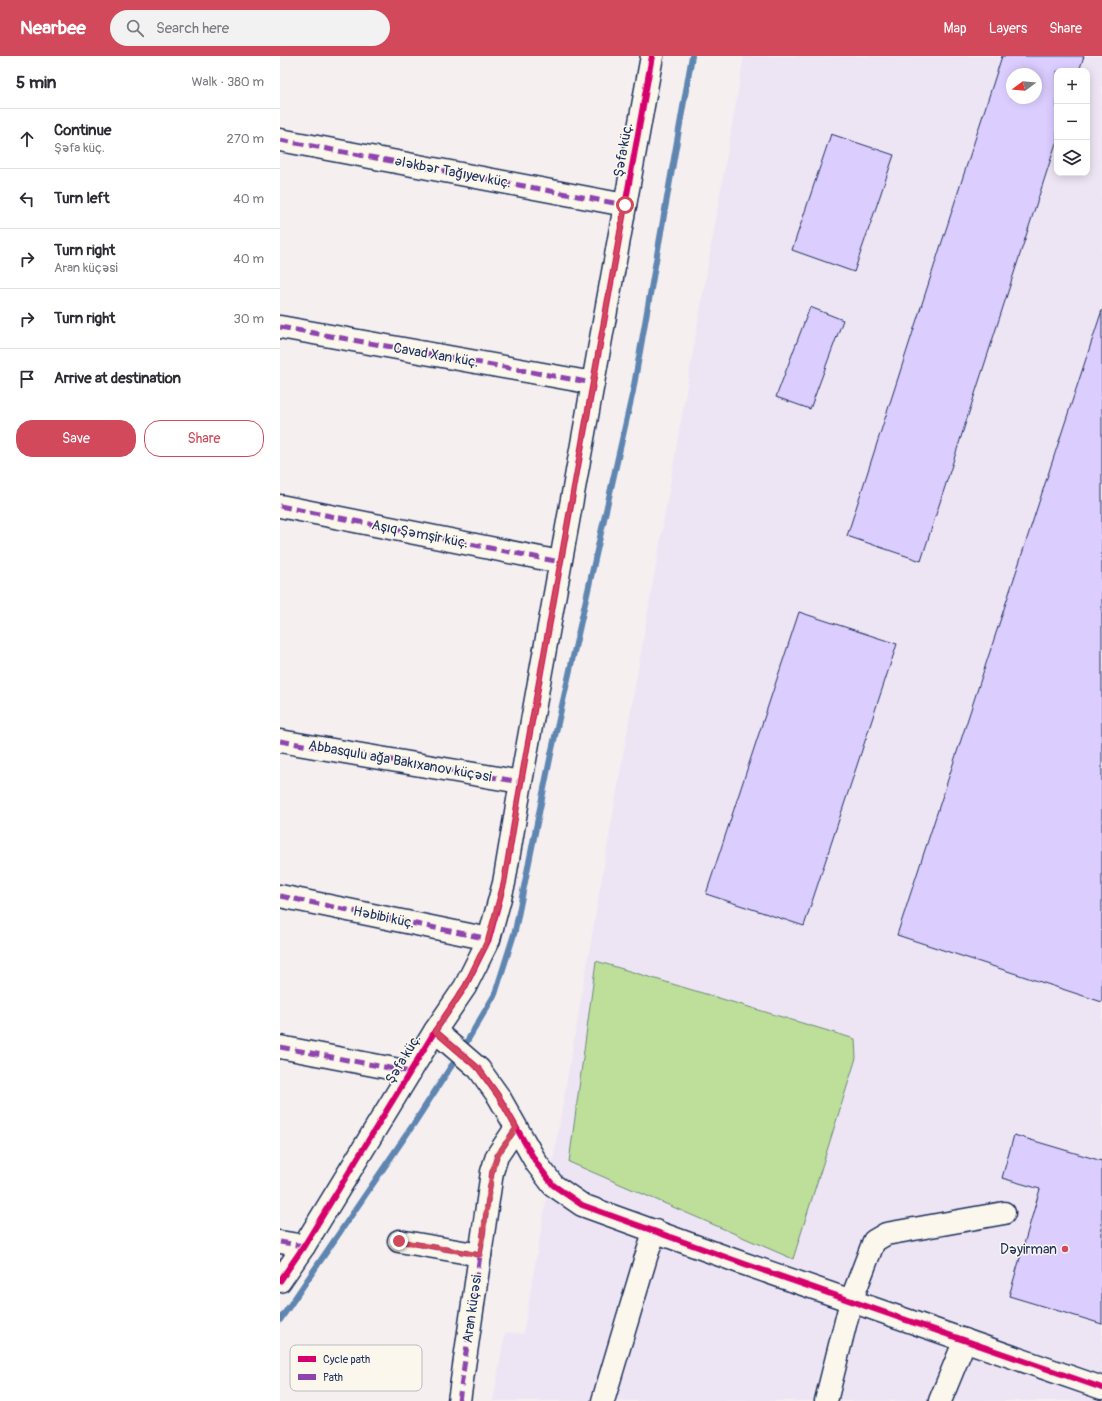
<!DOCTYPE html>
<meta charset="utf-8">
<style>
:root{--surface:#fff;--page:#f2f2f3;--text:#2b2b33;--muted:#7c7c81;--line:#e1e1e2;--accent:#d1495b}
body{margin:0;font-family:Pangolin,sans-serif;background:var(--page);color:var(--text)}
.controls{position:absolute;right:12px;top:12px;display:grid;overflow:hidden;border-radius:8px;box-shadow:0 2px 10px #0003}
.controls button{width:36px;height:36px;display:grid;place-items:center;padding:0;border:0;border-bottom:1px solid var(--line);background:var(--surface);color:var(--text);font:20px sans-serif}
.compass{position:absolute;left:726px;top:12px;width:36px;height:36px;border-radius:50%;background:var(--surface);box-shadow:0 2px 10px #0003;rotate:254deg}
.stop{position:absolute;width:12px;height:12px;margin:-9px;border:3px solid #d1495b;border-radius:50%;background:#fff}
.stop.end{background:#d1495b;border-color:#fff;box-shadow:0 1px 4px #0008}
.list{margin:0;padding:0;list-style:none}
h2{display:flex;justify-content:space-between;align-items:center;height:52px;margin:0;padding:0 16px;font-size:17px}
h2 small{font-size:13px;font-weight:400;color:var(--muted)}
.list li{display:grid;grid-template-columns:26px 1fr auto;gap:12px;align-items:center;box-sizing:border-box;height:60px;padding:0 16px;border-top:1px solid var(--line)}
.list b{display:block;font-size:15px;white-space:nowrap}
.list p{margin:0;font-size:13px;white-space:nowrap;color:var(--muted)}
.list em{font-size:13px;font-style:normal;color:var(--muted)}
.actions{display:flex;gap:8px;padding:12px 16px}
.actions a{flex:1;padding:9px 0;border:1px solid var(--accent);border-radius:16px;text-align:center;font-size:14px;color:var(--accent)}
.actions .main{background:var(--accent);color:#fff}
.icon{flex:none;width:22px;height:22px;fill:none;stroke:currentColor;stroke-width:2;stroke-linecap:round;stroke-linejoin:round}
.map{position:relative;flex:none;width:822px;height:1345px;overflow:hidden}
header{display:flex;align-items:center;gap:24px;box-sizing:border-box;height:56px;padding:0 20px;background:var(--accent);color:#fff}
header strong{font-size:19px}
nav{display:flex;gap:22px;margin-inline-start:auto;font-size:14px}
.search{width:280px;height:36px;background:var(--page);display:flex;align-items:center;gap:10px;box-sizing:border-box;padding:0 14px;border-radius:22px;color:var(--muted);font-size:15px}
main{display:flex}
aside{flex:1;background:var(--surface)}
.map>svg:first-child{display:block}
</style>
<header>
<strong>Nearbee</strong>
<div class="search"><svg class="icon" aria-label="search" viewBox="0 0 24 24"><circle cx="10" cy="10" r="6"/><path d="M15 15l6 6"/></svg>Search here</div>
<nav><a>Map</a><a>Layers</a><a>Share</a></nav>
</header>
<main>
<aside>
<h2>5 min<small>Walk · 380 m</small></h2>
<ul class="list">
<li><svg class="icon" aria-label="ahead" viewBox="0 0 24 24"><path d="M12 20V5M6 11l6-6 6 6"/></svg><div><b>Continue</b><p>Şəfa küç.</p></div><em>270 m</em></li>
<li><svg class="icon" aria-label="left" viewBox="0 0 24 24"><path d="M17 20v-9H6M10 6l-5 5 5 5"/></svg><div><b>Turn left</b></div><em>40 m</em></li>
<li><svg class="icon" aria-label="right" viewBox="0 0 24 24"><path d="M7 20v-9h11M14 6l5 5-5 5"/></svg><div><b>Turn right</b><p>Aran küçəsi</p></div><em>40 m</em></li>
<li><svg class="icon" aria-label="right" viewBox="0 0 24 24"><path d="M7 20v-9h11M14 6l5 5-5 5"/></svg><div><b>Turn right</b></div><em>30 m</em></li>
<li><svg class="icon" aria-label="arrive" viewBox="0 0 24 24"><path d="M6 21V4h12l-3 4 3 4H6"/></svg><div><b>Arrive at destination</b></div></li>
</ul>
<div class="actions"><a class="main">Save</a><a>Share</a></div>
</aside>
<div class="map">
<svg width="822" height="1345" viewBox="0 0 822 1345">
<rect width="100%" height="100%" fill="#f5eff0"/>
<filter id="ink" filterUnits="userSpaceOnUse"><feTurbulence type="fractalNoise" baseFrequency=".025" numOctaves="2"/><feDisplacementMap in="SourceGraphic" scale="8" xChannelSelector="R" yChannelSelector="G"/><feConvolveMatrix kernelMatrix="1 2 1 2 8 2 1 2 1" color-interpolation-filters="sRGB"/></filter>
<g filter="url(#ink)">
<path fill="#eee5f4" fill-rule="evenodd" d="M464,0H822V1345H213L225,1276L243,1278ZM777,15H807V117H777ZM732,18H756V42H732Z"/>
<polygon fill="#bedf99" stroke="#6c877c" points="316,905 575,983 576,1002 513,1203 289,1106"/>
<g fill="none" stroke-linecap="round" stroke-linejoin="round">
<g stroke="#5f86b1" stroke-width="6">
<polyline points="186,987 215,938 235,875 271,698 353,335 412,0"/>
<polyline points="0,1264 133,1069 172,1009"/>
</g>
</g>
<g fill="#dccdff" stroke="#1b2f5e" fill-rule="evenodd">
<path d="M722,0H804L799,15H777V84L641,505L567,480ZM732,18H756V42H732Z"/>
<polygon points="551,78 614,99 574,216 512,194"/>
<polygon points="530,251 563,264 530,353 496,341"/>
<polygon points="822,254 822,946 617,879"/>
<polygon points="519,556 617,588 524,870 426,838"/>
<polygon points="734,1079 822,1105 822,1268 729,1240 760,1133 722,1122"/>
</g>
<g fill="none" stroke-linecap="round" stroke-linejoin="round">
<defs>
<g id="minor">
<polyline points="0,84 345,149"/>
<polyline points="0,271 313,327"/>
<polyline points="0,450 280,506"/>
<polyline points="0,685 241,726"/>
<polyline points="0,840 209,883"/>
<polyline points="155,975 199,1013 219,1041 257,1108 273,1129 302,1149 462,1207 822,1332"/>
<polyline points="0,991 130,1016"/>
<polyline points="119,1185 200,1199"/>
<polyline points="0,1186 24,1190"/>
<polyline points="0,1225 24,1190 155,975 185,931 209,883 224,827 241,726 372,0"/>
<polyline points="179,1345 212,1116 217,1100 236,1072"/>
<polyline points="323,1345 366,1201 375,1175"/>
<polyline points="546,1345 571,1245 594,1185 606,1178 724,1157"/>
<polyline points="660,1345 685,1284"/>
</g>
</defs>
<use href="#minor" stroke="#1b2f5e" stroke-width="25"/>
<use href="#minor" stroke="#fbf7ec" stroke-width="22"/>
<g stroke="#8e44ad" stroke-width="5" stroke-dasharray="10 5" stroke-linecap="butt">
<polyline points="0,84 345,149"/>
<polyline points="0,271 313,327"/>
<polyline points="0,450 280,506"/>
<polyline points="0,685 241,726"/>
<polyline points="0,840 209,883"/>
<polyline points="0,991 130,1016"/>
<polyline points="119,1185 200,1199"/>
<polyline points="0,1186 24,1190"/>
<polyline points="179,1345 212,1116 217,1100 236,1072"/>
</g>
<defs>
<g id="cycleway">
<polyline points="155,975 199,1013 219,1041 257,1108 273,1129 302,1149 462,1207 822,1332"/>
<polyline points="0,1225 24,1190 155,975 185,931 209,883 224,827 241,726 372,0"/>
</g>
</defs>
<use href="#cycleway" stroke="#fbf7ec" stroke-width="8"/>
<use href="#cycleway" stroke="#d6006c" stroke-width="6"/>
</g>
</g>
<g fill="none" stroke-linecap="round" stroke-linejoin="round" filter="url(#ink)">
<polyline stroke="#d1495b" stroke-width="5" points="119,1185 200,1199 212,1116 217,1100 236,1072 219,1041 199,1013 155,975 185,931 208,883 224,827 241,726 345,149"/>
</g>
<circle fill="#d1495b" stroke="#fbf7ec" stroke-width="1.5" cx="785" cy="1193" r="4"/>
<g text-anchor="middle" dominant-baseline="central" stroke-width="3" stroke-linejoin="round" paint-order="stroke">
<g font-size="14" fill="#1b2f5e" stroke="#fbf7ec">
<text transform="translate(343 94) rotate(-80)">Şəfa küç.</text>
<text transform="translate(173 116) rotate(11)">Ələkbər Tağıyev küç.</text>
<text transform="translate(156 299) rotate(10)">Cavad Xan küç.</text>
<text transform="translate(140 478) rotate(11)">Aşıq Şəmşir küç.</text>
<text transform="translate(120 705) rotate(10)">Abbasqulu ağa Bakıxanov küçəsi</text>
<text transform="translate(104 861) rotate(12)">Həbibi küç.</text>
<text transform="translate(123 1003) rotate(-59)">Şəfa küç.</text>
<text transform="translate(192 1253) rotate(-82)">Aran küçəsi</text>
</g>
<g font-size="14" fill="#1b2f5e" stroke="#fbf7ec" text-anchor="end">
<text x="777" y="1193">Dəyirman</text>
</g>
</g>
<rect x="10" y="1289" width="132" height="46" rx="6" fill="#fbf7ec" stroke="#b8bbc1" stroke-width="1"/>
<rect x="18" y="1300" width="18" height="6" fill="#d6006c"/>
<rect x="18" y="1318" width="18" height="6" fill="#8e44ad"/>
<g font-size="11" fill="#1b2f5e">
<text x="43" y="1307">Cycle path</text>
<text x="43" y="1325">Path</text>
</g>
</svg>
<div class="controls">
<button>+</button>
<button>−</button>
<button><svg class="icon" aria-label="layers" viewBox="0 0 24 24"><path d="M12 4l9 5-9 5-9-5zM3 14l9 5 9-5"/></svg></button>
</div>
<svg class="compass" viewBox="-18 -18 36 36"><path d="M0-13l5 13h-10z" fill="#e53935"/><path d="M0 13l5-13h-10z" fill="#7c7c81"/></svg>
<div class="stop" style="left:345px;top:149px"></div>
<div class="stop end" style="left:119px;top:1185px"></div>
</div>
</main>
